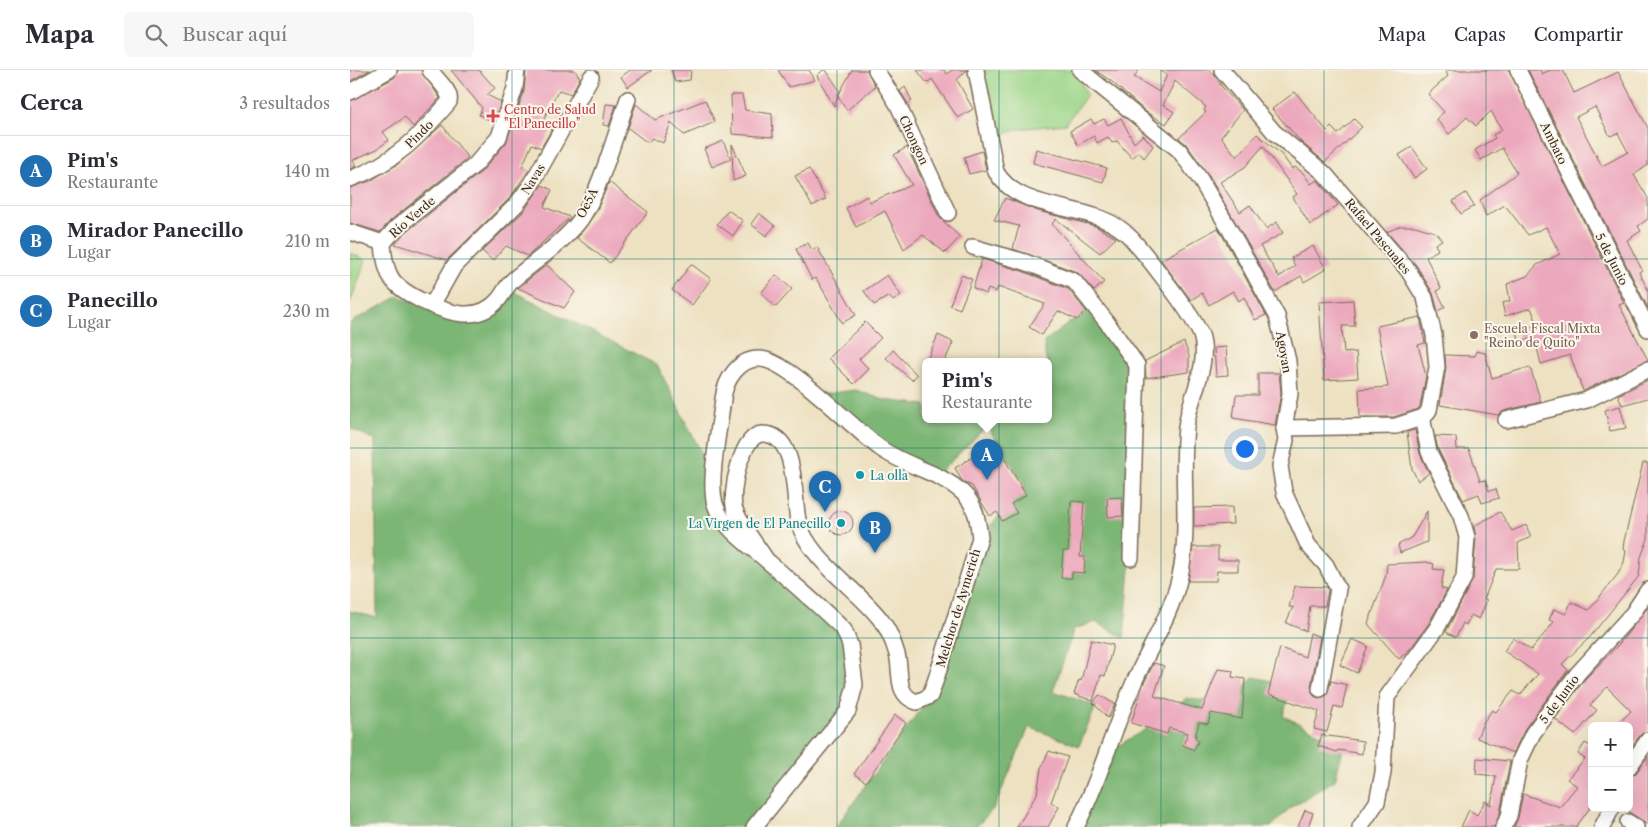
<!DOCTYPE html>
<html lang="es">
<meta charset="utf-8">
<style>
:root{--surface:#fff;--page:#f7f7f7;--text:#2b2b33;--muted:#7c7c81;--line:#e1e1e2;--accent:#1f6fb2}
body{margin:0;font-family:"Libre Caslon Text",serif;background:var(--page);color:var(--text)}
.controls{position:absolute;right:15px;bottom:15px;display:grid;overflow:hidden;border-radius:8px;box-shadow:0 5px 20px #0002}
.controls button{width:45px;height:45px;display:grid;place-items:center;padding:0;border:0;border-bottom:1px solid var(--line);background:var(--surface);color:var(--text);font:25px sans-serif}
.you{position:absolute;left:894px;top:378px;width:18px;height:18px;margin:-12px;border:4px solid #fff;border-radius:50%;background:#1a73e8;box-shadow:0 0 0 8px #1a73e833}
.badge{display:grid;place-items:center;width:32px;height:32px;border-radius:50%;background:var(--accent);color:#fff;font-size:16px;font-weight:700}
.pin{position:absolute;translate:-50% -41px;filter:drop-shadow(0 1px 2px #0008)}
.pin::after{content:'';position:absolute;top:26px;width:18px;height:15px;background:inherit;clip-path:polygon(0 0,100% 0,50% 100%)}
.popup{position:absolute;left:572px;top:288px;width:130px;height:65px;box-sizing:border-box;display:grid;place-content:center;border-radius:8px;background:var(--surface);filter:drop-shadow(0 1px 4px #0005);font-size:16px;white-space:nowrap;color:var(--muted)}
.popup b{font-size:19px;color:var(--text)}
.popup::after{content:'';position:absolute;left:50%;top:100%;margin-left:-10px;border:10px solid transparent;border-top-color:var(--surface)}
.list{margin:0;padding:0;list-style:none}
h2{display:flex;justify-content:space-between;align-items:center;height:65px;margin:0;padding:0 20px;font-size:21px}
h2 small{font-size:16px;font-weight:400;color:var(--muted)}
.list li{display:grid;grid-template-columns:32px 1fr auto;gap:15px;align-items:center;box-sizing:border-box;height:70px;padding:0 20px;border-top:1px solid var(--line)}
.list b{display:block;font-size:19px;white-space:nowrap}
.list p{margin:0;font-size:16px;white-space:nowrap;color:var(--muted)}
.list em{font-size:16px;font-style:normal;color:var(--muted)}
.icon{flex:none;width:28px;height:28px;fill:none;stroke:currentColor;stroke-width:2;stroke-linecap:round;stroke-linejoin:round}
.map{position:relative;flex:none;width:1298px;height:757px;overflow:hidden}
header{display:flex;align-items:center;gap:30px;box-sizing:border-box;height:70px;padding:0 25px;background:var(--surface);border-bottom:1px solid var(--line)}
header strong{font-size:24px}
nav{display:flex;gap:28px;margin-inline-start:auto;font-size:18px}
.search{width:350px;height:45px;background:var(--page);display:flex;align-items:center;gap:12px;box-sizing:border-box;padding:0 18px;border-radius:8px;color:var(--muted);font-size:19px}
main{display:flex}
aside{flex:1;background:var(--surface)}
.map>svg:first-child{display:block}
</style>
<header>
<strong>Mapa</strong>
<div class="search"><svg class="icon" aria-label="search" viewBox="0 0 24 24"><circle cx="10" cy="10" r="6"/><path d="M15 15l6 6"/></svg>Buscar aquí</div>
<nav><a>Mapa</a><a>Capas</a><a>Compartir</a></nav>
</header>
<main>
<aside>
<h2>Cerca<small>3 resultados</small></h2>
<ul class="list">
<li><span class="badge">A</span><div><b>Pim's</b><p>Restaurante</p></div><em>140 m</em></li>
<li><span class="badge">B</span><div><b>Mirador Panecillo</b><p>Lugar</p></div><em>210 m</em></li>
<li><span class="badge">C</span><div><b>Panecillo</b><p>Lugar</p></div><em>230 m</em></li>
</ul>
</aside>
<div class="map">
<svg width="1298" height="757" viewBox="0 0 1298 757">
<rect width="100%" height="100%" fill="#fbf7ec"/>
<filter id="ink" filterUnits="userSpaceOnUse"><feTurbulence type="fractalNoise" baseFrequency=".02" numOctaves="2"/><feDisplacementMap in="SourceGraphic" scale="10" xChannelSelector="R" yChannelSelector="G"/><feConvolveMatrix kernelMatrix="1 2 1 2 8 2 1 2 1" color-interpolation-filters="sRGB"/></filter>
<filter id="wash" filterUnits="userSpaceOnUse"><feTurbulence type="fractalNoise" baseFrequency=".0096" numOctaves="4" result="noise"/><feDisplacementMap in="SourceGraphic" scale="20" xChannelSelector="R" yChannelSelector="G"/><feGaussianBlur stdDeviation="1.12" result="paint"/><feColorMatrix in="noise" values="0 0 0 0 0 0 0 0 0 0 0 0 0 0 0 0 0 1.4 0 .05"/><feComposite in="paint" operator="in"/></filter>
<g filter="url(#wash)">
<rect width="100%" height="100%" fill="#ede1c1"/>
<g fill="#9bd588" stroke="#6b8053">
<polygon points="633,0 721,0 729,8 737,25 715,54 668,59 650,66"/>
<polygon points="0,183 16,190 0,233"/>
</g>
<g fill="#7cb674" stroke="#5c7049">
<polygon points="163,221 307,295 363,406 365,434 494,560 502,631 404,757 0,757 0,541 27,548 25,370 0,358 0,253 49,226 108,253 144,246"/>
<polygon points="741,236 783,291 781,488 774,568 746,552 724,559 703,621 746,636 729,676 679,657 644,738 626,757 486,757 580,626 630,468 675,415 637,356 587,405 531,379 466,325 506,320 534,330 576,335 576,349 698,349 698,291 696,291 694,272"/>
<polygon points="903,607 942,615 933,646 994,675 985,710 941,737 921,757 726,757 759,681 818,646 836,628 879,635"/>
</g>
<g id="blocks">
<g fill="#eca9bd" fill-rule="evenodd">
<polygon points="0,0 20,0 0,11"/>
<polygon points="48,0 71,0 90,28 63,57 55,47 33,62 39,70 27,79 3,90 6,96 0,99 0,31 44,8"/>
<polygon points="101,0 129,0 145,18 137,25 151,32 144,52 129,45 132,38"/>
<polygon points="176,0 225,0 230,8 221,24 209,20 199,37 192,54 202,59 191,78 182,74 172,97 179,100 159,129 97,190 45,174 54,164 131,102 156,73 174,21"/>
<polygon points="280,0 302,0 278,17 271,7"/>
<polygon points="321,0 341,0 340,10 325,12"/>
<polygon points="428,0 459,0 465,10 439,17"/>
<polygon points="473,0 476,0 490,21 484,36 467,6"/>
<polygon points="502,0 517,0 525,16 497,40 488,26"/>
<polygon points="567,0 594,0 597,4 602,0 617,0 607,10 623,39 608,48 582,9 577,13"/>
<polygon points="745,0 789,0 784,7 809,22 817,5 810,0 859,0 864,4 872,17 893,40 871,67 887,87 907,64 932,85 942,99 945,97 953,103 961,114 967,110 988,135 960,155 943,127 947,124 913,76 895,97 870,112 890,142 900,135 916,159 927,152 933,163 910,176 929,207 945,196 941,188 963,176 976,199 954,212 951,206 925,222 858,104 836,74 829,68 856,42 854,40 856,37 825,11 813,35 824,42 816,54 796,42 761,11"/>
<polygon points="1095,0 1159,0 1274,233 1269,235 1298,290 1233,321 1220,285 1191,294 1185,269 1169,270 1167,261 1188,255 1181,238 1155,246 1152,233 1160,231 1157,214 1177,206 1187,195 1210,184 1196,157 1178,165 1155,135 1136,146 1130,130 1167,103 1152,78 1131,90 1125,80 1145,68 1143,65 1152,60 1141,41 1126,56 1117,47 1099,64 1086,49 1094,42 1078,24 1098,6"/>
<path d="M1178,0H1190L1192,4L1200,0H1213L1224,23L1268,2L1298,58V95L1284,105L1298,128V149L1288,156L1291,161L1277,170L1292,200L1289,202L1298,220V238ZM1245,37L1260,66L1268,63L1278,82L1252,96L1226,47Z"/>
<polygon points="555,17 562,31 558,34 550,21"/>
<polygon points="945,22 977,61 981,57 988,64 1004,49 1012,57 975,92 952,73 922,39"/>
<polygon points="381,25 392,25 395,40 422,44 423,67 382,64"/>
<polygon points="355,30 365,52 334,65 321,53 313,73 302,68 298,73 278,58 286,34 305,50"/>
<polygon points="256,34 266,35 259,56 253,55"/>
<polygon points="771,48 784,73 793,65 803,76 794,88 789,82 782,88 767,71 762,73 758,67 747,73 744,66 728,75 720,61 741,49 744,54 754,49 758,55"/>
<polygon points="92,55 118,88 41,150 30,162 0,153 0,118 20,111 48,94"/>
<polygon points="373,71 381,89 362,97 354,79"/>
<polygon points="382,74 396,106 383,111"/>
<polygon points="557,77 589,147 610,167 595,183 573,165 554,179 535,141 506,157 496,138 517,126 520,132 562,115 544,85"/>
<polygon points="1062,77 1077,99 1064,108 1049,85"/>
<polygon points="686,79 757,98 753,112 683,93"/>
<polygon points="632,81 636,100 619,104 614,87"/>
<polygon points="459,99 476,129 462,136 445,106"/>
<polygon points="259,112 298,142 260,193 227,168 246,142"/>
<polygon points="192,115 202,120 194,137 220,147 178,186 156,176 143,191 132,181 173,142"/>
<polygon points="1116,123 1124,136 1111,144 1103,131"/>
<polygon points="655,128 688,141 745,156 766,168 750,183 706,149 702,154 754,212 744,221 727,202 663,179 669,156 644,150"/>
<polygon points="378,140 393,151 383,166 367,154"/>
<polygon points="409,143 425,156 416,166 401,154"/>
<polygon points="1050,156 1065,156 1085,162 1092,170 1085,174 1088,180 1076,187 1091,218 1087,221 1095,237 1088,241 1083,223 1066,195 1037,162"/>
<polygon points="868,158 876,172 916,245 905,250 894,227 889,231 883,221 859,235 852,223 841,230 811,190"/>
<polygon points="458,173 462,180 467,177 506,245 492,253 466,208 462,210 446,179"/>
<polygon points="632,189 672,201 718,219 736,241 727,250 708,241 692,265 679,257 695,234 648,217 646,222 638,219 636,224 623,218"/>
<polygon points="341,194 361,209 342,235 322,220"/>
<polygon points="197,195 225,222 214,238 168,218"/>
<polygon points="426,205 442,219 426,237 411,223"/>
<polygon points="537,205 551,225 543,231 539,226 524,235 514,221"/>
<polygon points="611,205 622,209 610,239 600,235"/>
<polygon points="1003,230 1005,256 992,256 994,283 1006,282 1008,308 974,310 969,232"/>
<polygon points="1070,247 1075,273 1068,275 1076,306 1070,336 1068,339 1044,347 1010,347 1009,319 1038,317 1027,256"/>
<polygon points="515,252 531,268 509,289 519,299 504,314 478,288"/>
<polygon points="588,265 603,272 595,291 585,291 578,288"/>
<polygon points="834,272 839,286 839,302 796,308 795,291"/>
<polygon points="876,277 878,305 866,306 864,278"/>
<polygon points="543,280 567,305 562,310 536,288"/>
<polygon points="1126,281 1135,283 1142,308 1180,297 1191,332 1154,341 1148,345 1090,335 1096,298 1095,285 1125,286"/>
<polygon points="908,303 929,303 931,323 925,355 883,348 886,325 908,325"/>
<polygon points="1298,310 1298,328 1272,335 1268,325"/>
<polygon points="1270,336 1276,358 1260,361 1255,340"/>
<polygon points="1065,360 1070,384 1079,403 1068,411 1062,399 1057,362"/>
<polygon points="1085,366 1106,367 1107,379 1119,379 1130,411 1135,410 1139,421 1146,419 1149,428 1132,433 1129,424 1113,430 1088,379"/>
<polygon points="645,373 676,425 661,434 667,443 652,451 647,442 640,446 622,416 612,411 605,398"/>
<polygon points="1293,393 1298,393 1298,469 1291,487 1289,506 1240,567 1212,594 1218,600 1176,657 1163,683 1127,668 1133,653 1142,640 1146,642 1163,621 1170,625 1188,604 1154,581 1163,568 1181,580 1204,552 1199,550 1204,539 1216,544 1221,532 1239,540 1268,504 1274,492 1276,481 1273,479 1274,471"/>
<polygon points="772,427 773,446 758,447 757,428"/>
<polygon points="721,431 734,432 730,487 735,487 734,503 722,502 722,508 711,508 713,481 718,481"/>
<polygon points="882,437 883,454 844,456 844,438"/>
<polygon points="1077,441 1077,472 1050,483 1048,475 1062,467"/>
<circle cx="491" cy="453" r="12"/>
<polygon points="1150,442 1162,461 1176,455 1181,467 1168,473 1169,499 1146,499 1134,529 1137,530 1129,549 1121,545 1116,555 1113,553 1106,567 1096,562 1123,509 1126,468 1124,456"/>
<polygon points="843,477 868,477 868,490 888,490 888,501 867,501 866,511 838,511"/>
<polygon points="1076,492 1084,494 1083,499 1094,500 1091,518 1097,520 1079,553 1061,578 1049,589 1018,554 1036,505 1037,494"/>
<polygon points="945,516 977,517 978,520 975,536 960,536 956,561 936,553 943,537 939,537"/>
<polygon points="1298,537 1298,661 1291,664 1279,680 1279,656 1266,656 1281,641 1257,617 1240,635 1247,640 1225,665 1205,649 1235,609 1270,573"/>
<polygon points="960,563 970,567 961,617 964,626 969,628 977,625 981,611 997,615 992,638 984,636 977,662 964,659 969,641 918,624 930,578 955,587"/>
<polygon points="1002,569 1018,576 1007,603 990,595"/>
<polygon points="741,570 763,575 755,606 751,605 743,631 724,624 729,610 731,611"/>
<polygon points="804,593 814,596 804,626 852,640 868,599 883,601 882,607 895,609 892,649 861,643 858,654 849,652 845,668 849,670 844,680 833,675 838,663 819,658 817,664 781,653 793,615"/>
<polygon points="749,625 765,634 758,648 743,633"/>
<polygon points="545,645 556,653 516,712 504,704"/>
<polygon points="972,665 1013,671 1012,684 988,680 987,682 968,676"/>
<polygon points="1235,673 1242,677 1242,735 1226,757 1164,757 1168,748 1173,724 1210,737 1227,716 1217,709 1235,689 1228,684"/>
<polygon points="699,681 718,687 701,732 709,737 698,757 667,757 687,724 691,698"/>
<polygon points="1298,686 1298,755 1279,742 1279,706 1286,703"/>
<polygon points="1127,688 1160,691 1150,743 1144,757 1111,757 1119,740 1127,745 1135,731 1141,735 1146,706 1126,704"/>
<polygon points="955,740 963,743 958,757 948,757"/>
</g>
</g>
</g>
<g filter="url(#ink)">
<use href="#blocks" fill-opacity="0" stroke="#796a57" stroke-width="1"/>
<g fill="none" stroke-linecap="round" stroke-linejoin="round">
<defs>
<g id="minor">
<path d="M167,0L165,18L149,67L125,95L47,157L33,173C35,207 42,216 72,231C97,243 128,254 149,229C154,223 157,215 163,210C185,191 213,173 231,149C250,121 266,62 278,29"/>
<polyline points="526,0 548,35 598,143"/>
<path d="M626,0L646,102C673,147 745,129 781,168C796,185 847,249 852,268C859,298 839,328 836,357C831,403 839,451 832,496C825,540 799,577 782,617C762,663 749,712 726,757"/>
<polyline points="730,0 829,80 850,109 884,167 927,246 938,291 940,324 934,358 936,370 930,396 934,422 958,475 976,495 988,519 970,619"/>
<polyline points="872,0 924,62 974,103 1058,200 1075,228 1084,265 1087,297 1079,340 1074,347 1073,352 1079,382 1111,446 1117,467 1114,508 1087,558 1037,627 1033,703 1027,732 1010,757"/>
<polyline points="1168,0 1298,259"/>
<polyline points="0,22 39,0"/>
<path d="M0,109C44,93 69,67 99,32C102,21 86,9 80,0"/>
<polyline points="0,162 33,173"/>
<polyline points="623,177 675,192 724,211 756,251 787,295 781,488"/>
<polyline points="82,235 104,196 166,135 181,115 241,7"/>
<polyline points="1156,350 1237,330 1298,299"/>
<polyline points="934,358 1046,356 1074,347"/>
<polyline points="1279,697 1298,670"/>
<polyline points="1278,752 1286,757"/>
<path d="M404,757L498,641L505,615L500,575L494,560C471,537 446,516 421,494C402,477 373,460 365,434C358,411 370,355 373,329C375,310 389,288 410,289C439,290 503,359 530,378C556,397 589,401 613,423C626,435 628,451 630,468L586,609L580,626L567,632C543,625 553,599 546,581C543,571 537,558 531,550C507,518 457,489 448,450C443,426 448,363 412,364C391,365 379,424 385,440C392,458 407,475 417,491"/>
<polyline points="1153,757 1159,746 1170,690 1183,663 1228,603 1283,543 1298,520"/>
<polyline points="1252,757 1262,738"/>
</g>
</defs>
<use href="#minor" stroke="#796a57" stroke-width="18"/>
<use href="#minor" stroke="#fff" stroke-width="15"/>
</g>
</g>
<path fill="none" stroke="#0f766e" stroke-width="1" stroke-opacity="0.55" d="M162,0V757M324,0V757M487,0V757M649,0V757M811,0V757M974,0V757M1136,0V757M0,189H1298M0,378H1298M0,568H1298"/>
<path fill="#e0444e" stroke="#fbf7ec" stroke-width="2" d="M140.5 38.5h5v5h5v5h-5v5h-5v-5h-5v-5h5z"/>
<circle fill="#8d6e63" stroke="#fbf7ec" stroke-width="2" cx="1124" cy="265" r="5"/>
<g fill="#0f9aa8" stroke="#fbf7ec" stroke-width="2">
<circle cx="510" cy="405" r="5"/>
<circle cx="491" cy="453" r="5"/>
</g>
<g text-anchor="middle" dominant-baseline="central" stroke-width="4" stroke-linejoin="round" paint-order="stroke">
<g font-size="12" fill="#be3a42" stroke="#fbf7ec" text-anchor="start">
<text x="154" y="39">Centro de Salud<tspan x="154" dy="14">"El Panecillo"</tspan></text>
</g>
<g font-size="12" fill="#3b2a1e" stroke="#fbf7ec">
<text transform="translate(69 64) rotate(-45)">Pindo</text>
<text transform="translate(564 70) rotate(65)">Chongon</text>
<text transform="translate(1204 73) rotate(64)">Ambato</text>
<text transform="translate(183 109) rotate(-58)">Navas</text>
<text transform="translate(237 133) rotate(-63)">Oe5A</text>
<text transform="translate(62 147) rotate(-41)">Río Verde</text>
<text transform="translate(1028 166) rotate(50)">Rafael Pascuales</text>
<text transform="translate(1262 189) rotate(63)">5 de Junio</text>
<text transform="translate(934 282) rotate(80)">Agoyan</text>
<text transform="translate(608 538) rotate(-73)">Melchor de Aymerich</text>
<text transform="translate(1209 629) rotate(-53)">5 de Junio</text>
</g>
<g font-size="12" fill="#785e54" stroke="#fbf7ec" text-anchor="start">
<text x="1134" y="258">Escuela Fiscal Mixta<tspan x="1134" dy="14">"Reino de Quito"</tspan></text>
</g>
<g font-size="12" fill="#0d838f" stroke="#fbf7ec" text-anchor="start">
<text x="520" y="405">La olla</text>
<text x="481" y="453" text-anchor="end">La Virgen de El Panecillo</text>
</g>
</g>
</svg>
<div class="controls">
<button>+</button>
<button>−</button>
</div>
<div class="you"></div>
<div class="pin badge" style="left:637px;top:410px">A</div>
<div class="popup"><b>Pim's</b>Restaurante</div>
<div class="pin badge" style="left:525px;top:483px">B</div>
<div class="pin badge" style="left:475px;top:442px">C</div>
</div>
</main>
